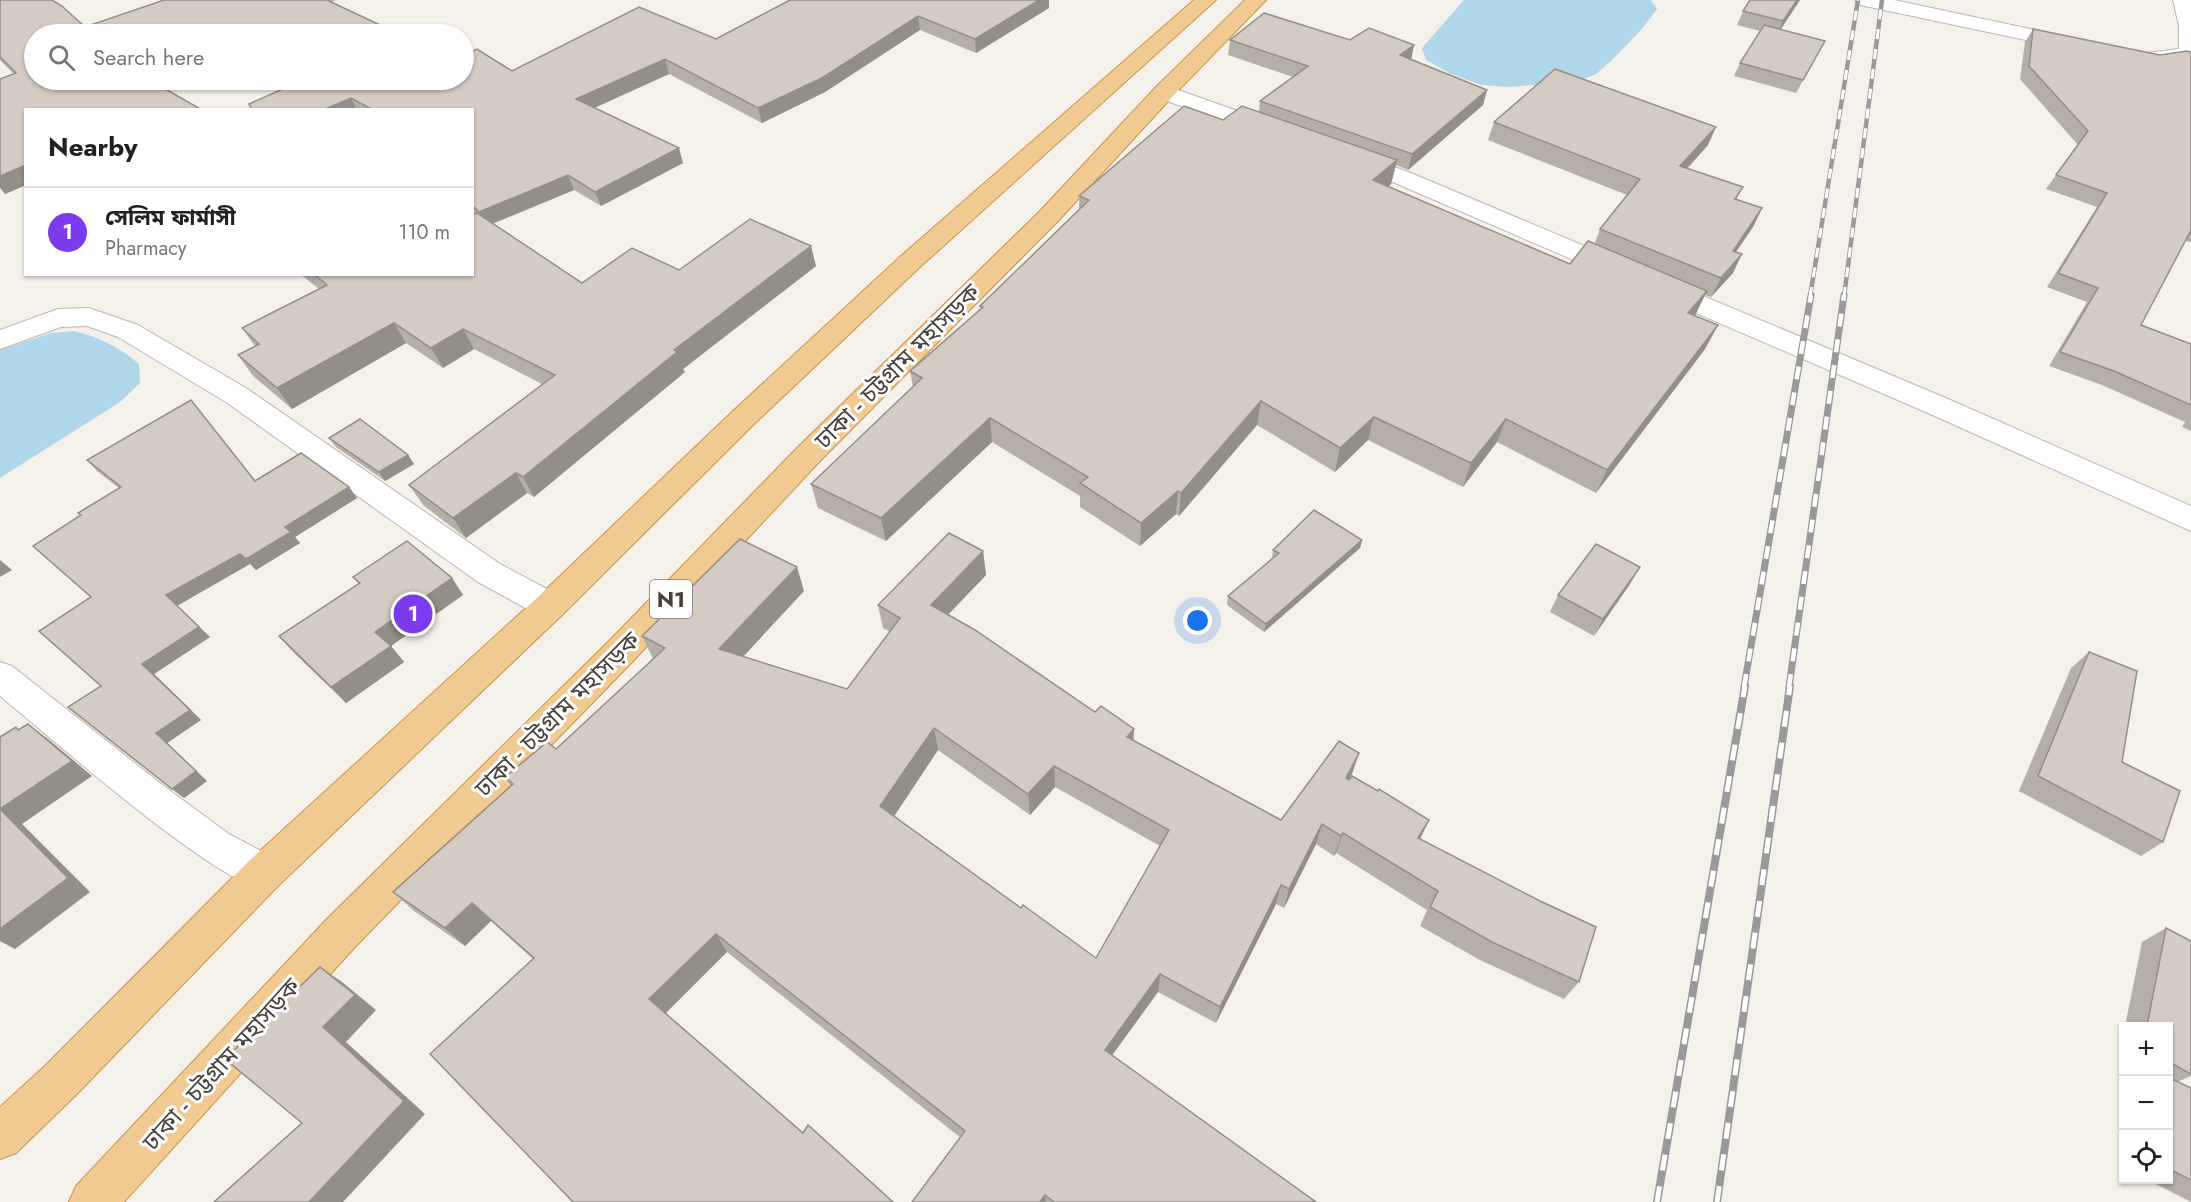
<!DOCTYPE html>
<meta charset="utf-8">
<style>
:root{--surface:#fff;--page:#f6f6f6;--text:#202124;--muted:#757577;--line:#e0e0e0;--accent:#7c3aed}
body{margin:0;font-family:Jost,"Noto Sans Bengali",sans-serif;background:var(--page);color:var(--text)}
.controls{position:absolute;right:18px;bottom:18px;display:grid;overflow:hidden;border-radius:0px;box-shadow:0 2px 4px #0004}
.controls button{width:54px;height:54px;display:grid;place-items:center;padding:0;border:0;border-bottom:2px solid var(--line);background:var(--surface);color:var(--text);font:30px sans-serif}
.you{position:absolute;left:1198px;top:621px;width:21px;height:21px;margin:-15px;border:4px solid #fff;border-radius:50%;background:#1a73e8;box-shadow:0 0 0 9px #1a73e833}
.badge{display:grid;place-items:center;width:39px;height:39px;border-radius:50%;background:var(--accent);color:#fff;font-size:20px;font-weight:700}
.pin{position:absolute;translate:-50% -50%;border:3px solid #fff;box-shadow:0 2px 6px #0006}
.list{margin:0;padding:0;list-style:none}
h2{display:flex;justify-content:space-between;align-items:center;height:78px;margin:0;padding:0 24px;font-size:26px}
h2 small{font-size:20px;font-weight:400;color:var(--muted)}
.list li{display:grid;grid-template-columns:39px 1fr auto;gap:18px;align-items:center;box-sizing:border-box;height:90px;padding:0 24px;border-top:2px solid var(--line)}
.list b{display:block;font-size:22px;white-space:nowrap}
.list p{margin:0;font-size:20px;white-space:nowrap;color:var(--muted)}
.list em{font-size:20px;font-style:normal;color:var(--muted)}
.icon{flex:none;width:33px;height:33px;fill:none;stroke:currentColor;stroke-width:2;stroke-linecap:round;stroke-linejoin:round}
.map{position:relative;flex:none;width:2191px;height:1202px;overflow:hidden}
.search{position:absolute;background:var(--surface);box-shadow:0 2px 4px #0004;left:24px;top:24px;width:450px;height:66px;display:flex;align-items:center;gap:15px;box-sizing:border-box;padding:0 21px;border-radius:33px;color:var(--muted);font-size:22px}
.panel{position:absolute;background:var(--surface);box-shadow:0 2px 4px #0004;left:24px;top:108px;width:450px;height:168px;border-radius:0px}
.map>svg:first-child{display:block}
</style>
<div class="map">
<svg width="2191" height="1202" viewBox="0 0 2191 1202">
<rect width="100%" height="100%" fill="#f4f1eb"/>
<g fill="#afd6e9">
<polygon points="1464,0 1651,0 1657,9 1641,30 1612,60 1596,74 1577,82 1508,87 1481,85 1449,73 1426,60 1422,48"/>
<path d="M74,331C99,337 119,347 139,364L140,383L120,402L0,478V350L51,333Z"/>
</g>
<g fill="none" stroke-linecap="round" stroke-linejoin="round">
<defs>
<g id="minor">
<polygon points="1855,0 1894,0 2073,38 2080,40 2083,44 2080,48 2073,50 1865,6 1858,4"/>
<polygon points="2173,0 2191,0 2191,60 2147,65 2139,64 2136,59 2139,54 2179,49 2179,26"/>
<polygon points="1164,85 1280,126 1283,131 1280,136 1272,138 1264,136 1156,97 1153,92 1156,87"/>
<polygon points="1352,152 1411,173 1948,399 2191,506 2191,531 1928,413 1395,183 1344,164 1340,159 1344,154"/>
<polygon points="89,308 138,325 246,388 500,564 562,597 567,606 562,615 550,619 538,615 478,582 226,402 118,337 87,326 61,327 0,349 0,330 58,309"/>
<path d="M0,662L12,666L161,784L229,834L278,860L283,873L278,886L264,891C224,876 190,849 156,824C102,783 52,739 0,696Z"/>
</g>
<g id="trunk">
<polygon points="1194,0 1216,0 919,268 752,426 562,615 278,886 76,1095 16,1153 0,1159 0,1107 46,1065 250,860 538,597 732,412 901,256"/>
<polygon points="1245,0 1266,0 1172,97 1058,221 821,460 634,660 355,947 124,1202 69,1202 76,1186 327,919 610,640 799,446 1040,211 1156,87"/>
</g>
</defs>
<use href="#minor" stroke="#beb7af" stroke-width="2"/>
<use href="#trunk" stroke="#cc924d" stroke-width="2"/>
<use href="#minor" fill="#fff" fill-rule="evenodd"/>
<use href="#trunk" fill="#f0ca91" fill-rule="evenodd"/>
<defs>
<g id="rail-far2">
<polyline points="1810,297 1858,0"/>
<polyline points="1844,297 1882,0"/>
</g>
<g id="rail-far1">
<polyline points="1744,687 1811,295"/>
<polyline points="1789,687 1844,295"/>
</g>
<g id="rail">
<polyline points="1657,1202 1745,686"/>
<polyline points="1717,1202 1790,686"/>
</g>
</defs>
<use href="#rail-far2" stroke="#999" stroke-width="4.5"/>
<use href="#rail-far1" stroke="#999" stroke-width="7"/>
<use href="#rail" stroke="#999" stroke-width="8"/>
<use href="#rail-far2" stroke="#fff" stroke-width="3" stroke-dasharray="10" stroke-linecap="butt"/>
<use href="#rail-far1" stroke="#fff" stroke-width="4.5" stroke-dasharray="13" stroke-linecap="butt"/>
<use href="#rail" stroke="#fff" stroke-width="5" stroke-dasharray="16" stroke-linecap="butt"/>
</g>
<g fill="#b6afa7" fill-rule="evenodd">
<polygon points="0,0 85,27 164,0 336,0 331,2 399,34 34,34 26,110 26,185 5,194 0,188 0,79 14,74 0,60"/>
<polygon points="790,0 1049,8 976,53 920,30 825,92 762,123 669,74 594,108 683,163 601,206 574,190 493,224 582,283 679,270 816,266 683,369 685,372 534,497 527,493 466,538 423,505 409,485 542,384 474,349 443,368 406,343 292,409 253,376 238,355 255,346 242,328 319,289 300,274 472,274 474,214 472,212 472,110 252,110 512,71 716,39"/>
<polygon points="1750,0 1800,0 1780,30 1818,54 1796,93 1734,76 1740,63 1760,31 1737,25 1743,11"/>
<polygon points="2033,29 2160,55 2191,52 2191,242 2185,241 2141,325 2191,344 2191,431 2182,427 2185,422 2102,385 2049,366 2087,302 2047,287 2097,207 2046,189 2078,145 2020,79 2025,42"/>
<polygon points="1230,40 1350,40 1414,45 1411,59 1487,90 1483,105 1408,170 1396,165 1391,184 1388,187 1570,264 1595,243 1600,229 1627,195 1488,140 1494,122 1708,145 1687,169 1743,187 1736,200 1762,208 1753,227 1736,252 1733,273 1711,297 1705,295 1695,316 1718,325 1705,349 1596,493 1497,442 1463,487 1368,440 1335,472 1257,425 1179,516 1176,514 1140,546 1080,507 1080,496 992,442 886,541 818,508 811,484 913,387 910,371 980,309 980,306 1079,210 1079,196 1223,120 1259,112 1260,101 1293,77 1228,55"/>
<polygon points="329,438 408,455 414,464 385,481 336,447"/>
<polygon points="87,460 255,481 349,487 357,498 295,537 300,543 256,570 250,564 177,605 210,637 154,674 201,720 167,743 207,781 184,798 68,707 101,686 81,516 119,488 97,471"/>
<polygon points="1362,540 1360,548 1264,632 1227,605 1228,596 1273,559 1272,558 1273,550"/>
<path d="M983,551L986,575L948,615L1134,741L1281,820L1359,753L1349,780L1429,820L1420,839L1579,982L1564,999L1480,960L1420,926L1427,910L1336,853L1334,856L1316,844L1284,908L1276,904L1216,1023L1158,992L1112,1055L1316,1202H912L961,1138L727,952L665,1013L803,1133L893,1202L533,959L491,921L465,946L414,911L393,892L511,786L505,777L556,749L653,659L642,636L804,591L743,656L847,689L890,632L883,628L878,605ZM938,750L1030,815L1055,787L1160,846L1096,958L1021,908L894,816Z"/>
<polygon points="353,577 452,578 463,595 391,646 404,662 346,703 294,653 279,636 359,584"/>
<polygon points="1630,584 1594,636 1550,612 1558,595"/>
<polygon points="2089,652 2122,762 2163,842 2141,856 2019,791 2071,668"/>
<polygon points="2166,928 2191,941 2191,1076 2177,1082 2191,1088 2191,1202 2146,1179 2169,1179 2169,1026 2125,1026 2142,942"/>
<polygon points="2124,1036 2124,1062 2119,1059"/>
</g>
<g fill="#948e88">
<polygon points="1039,0 1049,0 1049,8 976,53 975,39"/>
<polygon points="1797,0 1800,0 1777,35 1783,21"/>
<polygon points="918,16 920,30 825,92 762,123 758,108"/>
<polygon points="250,25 255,34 225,34"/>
<polygon points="1414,45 1411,60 1400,55"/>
<polygon points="665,59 669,74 581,114 576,99"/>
<polygon points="1487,90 1483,105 1408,170 1412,154"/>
<polygon points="351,98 357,110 323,110"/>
<polygon points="1716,127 1708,145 1672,185 1680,166"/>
<polygon points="679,148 683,163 601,206 595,192"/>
<polygon points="1397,160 1391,184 1368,204 1373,180"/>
<polygon points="26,165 26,185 5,194 0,187 0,176"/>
<polygon points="568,175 574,190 486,226 479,212"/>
<polygon points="1762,208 1753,227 1724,269 1733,251"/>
<polygon points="811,246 816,266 683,369 685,372 534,497 523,477 674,350"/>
<polygon points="1742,254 1733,273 1711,297 1721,278"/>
<polygon points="1707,291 1695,315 1676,337 1688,313"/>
<polygon points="394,323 406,343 292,409 277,388"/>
<polygon points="1718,325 1705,349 1596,493 1607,470"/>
<polygon points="463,329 474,349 443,368 431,348"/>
<polygon points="1261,401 1257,425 1179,516 1181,493"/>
<polygon points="1374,417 1368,440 1335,472 1340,448"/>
<polygon points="990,418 992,442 886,541 881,518"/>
<polygon points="1506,419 1497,442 1463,487 1471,463"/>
<polygon points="408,455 414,464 385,481 379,472"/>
<polygon points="516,473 527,493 466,538 453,518"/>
<polygon points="349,487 357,498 295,537 300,543 256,570 246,559 285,527"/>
<polygon points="1178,491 1176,514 1140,546 1141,523"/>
<polygon points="1362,540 1360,548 1264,632 1266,624"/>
<polygon points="983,551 986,575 935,628 931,605"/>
<polygon points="240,554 250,564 177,606 166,595"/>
<polygon points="0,560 12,570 0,577"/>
<polygon points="797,567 804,591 729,672 719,649"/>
<polygon points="1640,567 1630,584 1594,636 1603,619"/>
<polygon points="452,578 463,595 391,646 404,662 346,703 331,687 375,632"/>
<polygon points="199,627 210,637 154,674 201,720 167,743 207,781 184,798 172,789 156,733 142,664"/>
<polygon points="28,724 48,739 92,776 22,824 90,892 15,949 0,941 0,809"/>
<polygon points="934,728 938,750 887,827 880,806"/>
<polygon points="1134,729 1133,750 1127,737"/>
<polygon points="1359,753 1352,774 1339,799 1346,778"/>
<polygon points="1054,766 1055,787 1030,815 1028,794"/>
<polygon points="1429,820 1419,841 1418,838"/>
<polygon points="1322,824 1316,844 1284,908 1289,889"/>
<polygon points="1343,833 1336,853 1334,856 1341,836"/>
<polygon points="1281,885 1276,904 1216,1023 1220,1007"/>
<polygon points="472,903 491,921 465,946 445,928"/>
<polygon points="716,934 727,952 663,1016 649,999"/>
<polygon points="320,967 342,982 376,1010 346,1042 425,1114 343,1202 309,1202 323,1027"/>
<polygon points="1160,974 1158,992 1105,1065 1105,1050"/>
<polygon points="1045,1195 1046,1202 1040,1202"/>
</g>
<g fill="#d4cbc2" stroke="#948e88" stroke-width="1.5" fill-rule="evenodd">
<polygon points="0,0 52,0 62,6 85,27 164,0 327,0 399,34 263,34 250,25 225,34 34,34 34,80 150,80 202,110 26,110 26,165 0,176 0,79 16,73 0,57"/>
<polygon points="790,0 1039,0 975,39 918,16 822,78 758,108 665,59 576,99 679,148 595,192 568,175 479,212 472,205 472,110 373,110 351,98 323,110 252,110 249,104 303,80 464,80 464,55 477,49 512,71 639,7 716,39"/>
<polygon points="1750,0 1797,0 1783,21 1743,11"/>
<polygon points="1264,13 1350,40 1369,28 1414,45 1400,55 1487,90 1412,154 1260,101 1308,66 1230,40"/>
<polygon points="1764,25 1825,41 1803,80 1740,63"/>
<polygon points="2033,29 2160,55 2187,51 2191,52 2191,230 2141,325 2191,344 2191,405 2114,371 2060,352 2098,288 2058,273 2107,193 2056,175 2088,131 2029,66"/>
<polygon points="1555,69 1716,127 1680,166 1743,187 1735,199 1762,208 1733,251 1742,254 1721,278 1600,229 1640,179 1494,122"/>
<polygon points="1184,106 1223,120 1242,106 1397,160 1373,180 1570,264 1588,241 1707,291 1688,313 1718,325 1607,470 1506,419 1471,463 1374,417 1340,448 1261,401 1181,493 1178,491 1141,523 1080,483 1088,477 990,418 881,518 811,484 922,378 910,371 983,307 980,306 1089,200 1079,196"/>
<polygon points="477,213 582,283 632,248 679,270 750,219 811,246 674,350 677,352 523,477 516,473 453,518 409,485 555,375 463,329 431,348 394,323 277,388 238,355 259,344 242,328 327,285 314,274 472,274 472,215"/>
<polygon points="191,400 255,481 301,453 349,487 285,527 291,532 246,559 240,554 166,595 199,627 142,664 190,710 156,733 196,771 172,789 68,707 101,686 39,631 91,597 33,546 81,515 78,513 121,487 87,460"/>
<polygon points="360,419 408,455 379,472 329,438"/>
<polygon points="1314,510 1362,540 1266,624 1228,596 1279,553 1273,550"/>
<path d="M949,533L983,551L931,605L975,630L1095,712L1101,706L1134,729L1127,737L1281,820L1339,741L1359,753L1346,778L1349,780L1352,776L1378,791L1379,789L1429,820L1418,838L1540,901L1596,927L1579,982L1492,942L1430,907L1438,891L1343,833L1341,836L1322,824L1289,889L1281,885L1220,1007L1160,974L1105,1050L1316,1202H1054L1045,1195L1040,1202H912L965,1131L716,934L649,999L803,1133L808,1125L893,1202H573L430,1054L534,958L472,903L445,928L393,892L513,784L505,777L547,742L556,749L665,648L642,636L740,539L797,567L719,649L847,689L900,618L878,605ZM934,728L1028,794L1054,766L1169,830L1096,958L1023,905L1021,908L880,806Z"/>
<polygon points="407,541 452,578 375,632 391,646 331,687 279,636 360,583 353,577"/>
<polygon points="1596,544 1640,567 1603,619 1558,595"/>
<polygon points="2089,652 2137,671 2122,762 2180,791 2163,842 2038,776"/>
<polygon points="28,724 72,761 0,809 0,737 16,727 18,730"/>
<polygon points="0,809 68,878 0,929"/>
<polygon points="2166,928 2191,941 2191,1074 2169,1062 2169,1026 2147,1026"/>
<polygon points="320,967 355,995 323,1027 404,1101 309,1202 214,1202 302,1123 225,1059"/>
<polygon points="2170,1078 2191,1088 2191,1180 2169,1169 2169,1112"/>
</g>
<g text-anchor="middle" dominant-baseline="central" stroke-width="6" stroke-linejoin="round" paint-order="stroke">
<rect fill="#fff" stroke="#7e7a75" stroke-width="1.5" x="650" y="580" width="42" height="38" rx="4.5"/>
<g font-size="22" font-weight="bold" fill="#47413a">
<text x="671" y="599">N1</text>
</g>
<g font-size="24" fill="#47413a" stroke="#fff">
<text transform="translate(897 366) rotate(-45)">ঢাকা - চট্টগ্রাম মহাসড়ক</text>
<text transform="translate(557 714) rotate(-45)">ঢাকা - চট্টগ্রাম মহাসড়ক</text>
<text transform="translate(221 1064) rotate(-48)">ঢাকা - চট্টগ্রাম মহাসড়ক</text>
</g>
</g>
</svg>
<div class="controls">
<button>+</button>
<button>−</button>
<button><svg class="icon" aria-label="locate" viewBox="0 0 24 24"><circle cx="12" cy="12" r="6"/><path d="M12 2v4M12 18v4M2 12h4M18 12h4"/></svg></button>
</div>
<div class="you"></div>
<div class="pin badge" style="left:413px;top:614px">1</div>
<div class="search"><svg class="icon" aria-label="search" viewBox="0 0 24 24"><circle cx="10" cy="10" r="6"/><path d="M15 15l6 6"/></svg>Search here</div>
<section class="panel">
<h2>Nearby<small></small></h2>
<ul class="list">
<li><span class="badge">1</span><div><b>সেলিম ফার্মাসী</b><p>Pharmacy</p></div><em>110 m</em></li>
</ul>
</section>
</div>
